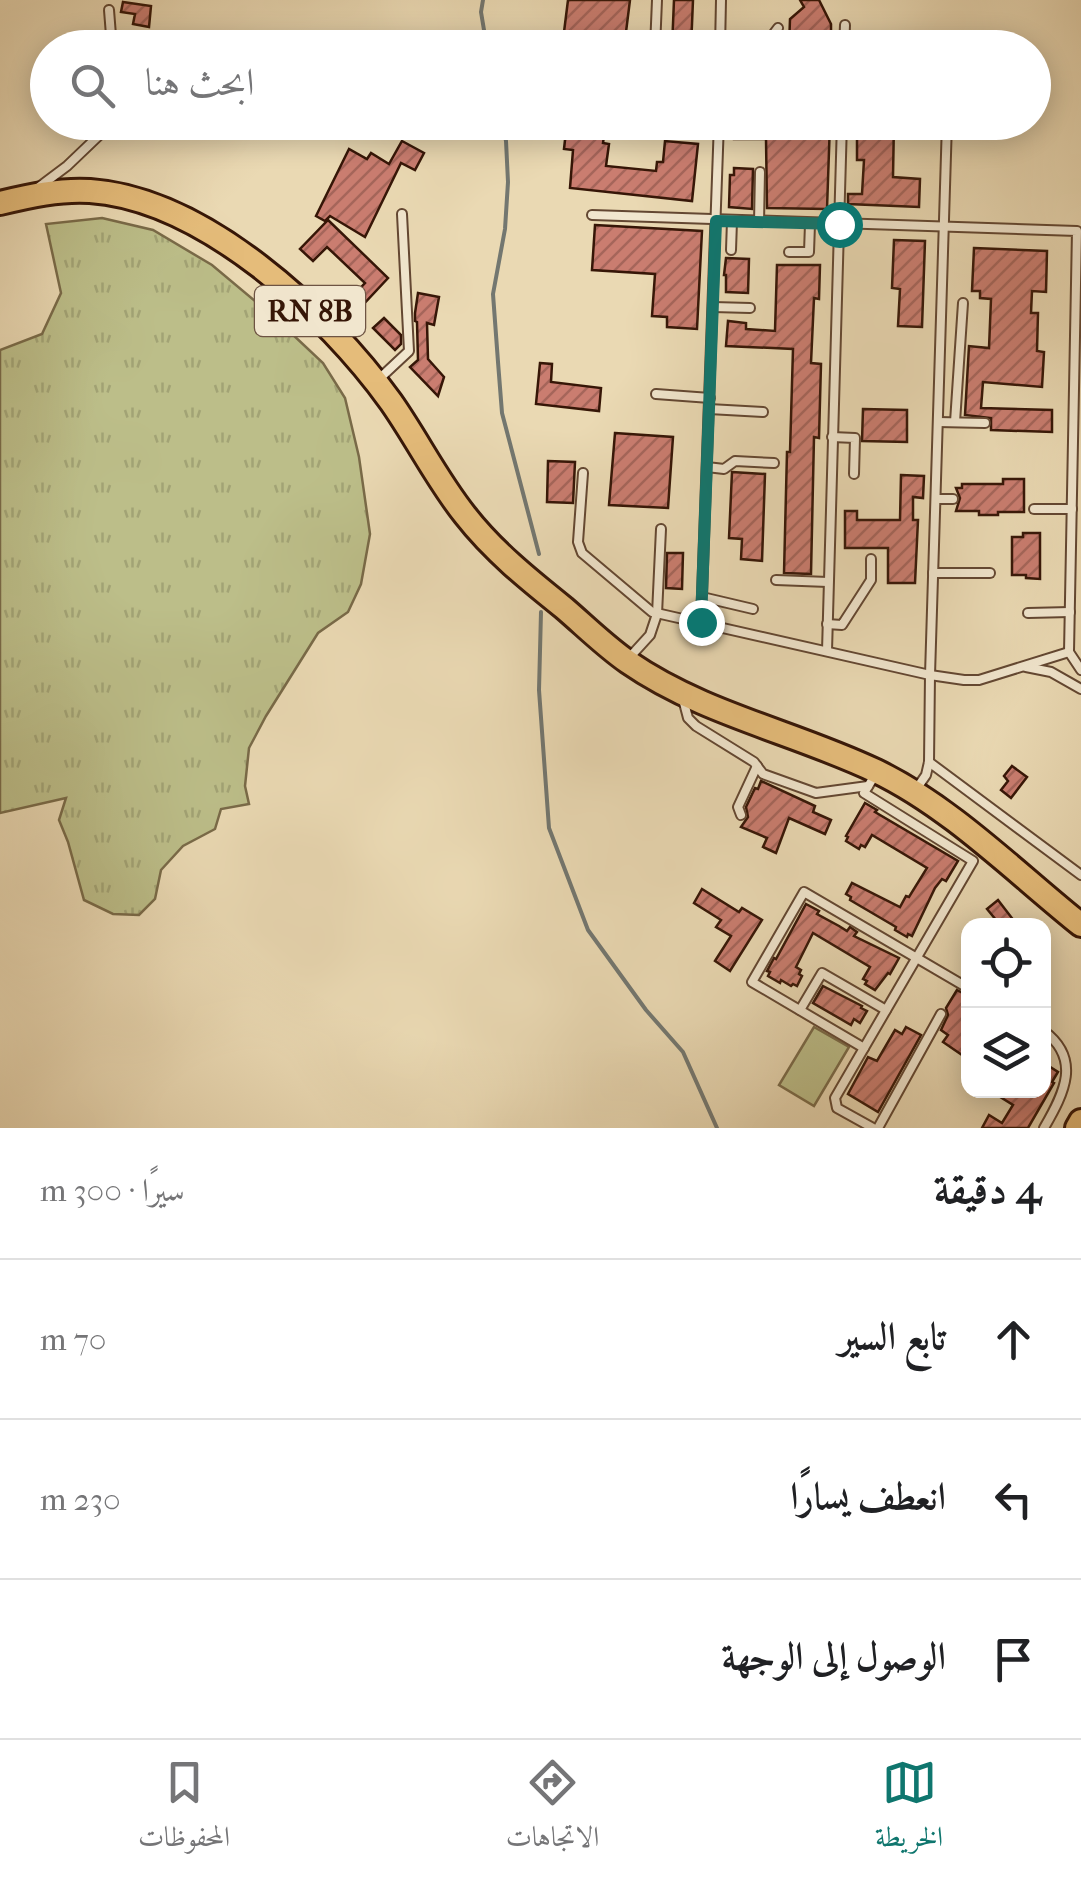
<!DOCTYPE html>
<html lang="ar">
<meta charset="utf-8">
<style>
:root{--surface:#fff;--page:#f2f2f2;--text:#202124;--muted:#757577;--line:#e0e0e0;--accent:#0f766e}
body{margin:0;font-family:"IM FELL French Canon",Amiri,serif;background:var(--page);color:var(--text);direction:rtl}
.controls{position:absolute;right:30px;bottom:30px;display:grid;overflow:hidden;border-radius:20px;box-shadow:0 5px 25px #0003}
.controls button{width:90px;height:90px;display:grid;place-items:center;padding:0;border:0;border-bottom:2px solid var(--line);background:var(--surface);color:var(--text);font:50px sans-serif}
.stop{position:absolute;width:30px;height:30px;margin:-22px;border:8px solid #0f766e;border-radius:50%;background:#fff}
.stop.end{background:#0f766e;border-color:#fff;box-shadow:0 2px 10px #0008}
.list{margin:0;padding:0;list-style:none}
h2{display:flex;justify-content:space-between;align-items:center;height:130px;margin:0;padding:0 40px;font-size:42px}
h2 small{font-size:32px;font-weight:400;color:var(--muted)}
.list li{display:grid;grid-template-columns:65px 1fr auto;gap:30px;align-items:center;box-sizing:border-box;height:160px;padding:0 40px;border-top:2px solid var(--line)}
.list b{display:block;font-size:38px;white-space:nowrap}
.list em{font-size:32px;font-style:normal;color:var(--muted)}
.icon{flex:none;width:55px;height:55px;fill:none;stroke:currentColor;stroke-width:2;stroke-linecap:round;stroke-linejoin:round}
.map{position:relative;flex:none;width:1081px;height:1128px;overflow:hidden;direction:ltr}
.search{position:absolute;background:var(--surface);box-shadow:0 5px 25px #0003;left:30px;right:30px;top:30px;height:110px;display:flex;align-items:center;gap:25px;box-sizing:border-box;padding:0 35px;border-radius:55px;color:var(--muted);font-size:38px}
.sheet{height:610px;background:var(--surface)}
nav{display:flex;justify-content:space-around;align-items:center;box-sizing:border-box;height:140px;border-top:2px solid var(--line);background:var(--surface);font-size:28px;color:var(--muted)}
nav a{display:grid;justify-items:center;gap:5px}
nav .on{color:var(--accent)}
.map>svg:first-child{display:block}
</style>
<div class="map">
<svg width="1081" height="1128" viewBox="0 0 1081 1128">
<defs>
<pattern id="grass-tufts" width="24" height="20" patternUnits="userSpaceOnUse" patternTransform="scale(2.5)"><rect width="24" height="20" fill="#bcbe89"/><path d="M3 7l-1-3M5 7V3M7 7l1-3M15 17l-1-3M17 17v-4M19 17l1-3" fill="none" stroke="#a2a375"/></pattern>
<pattern id="building-hatch" width="6" height="6" patternUnits="userSpaceOnUse" patternTransform="scale(2.5)"><rect width="6" height="6" fill="#ca7d70"/><path d="M-1 1l2-2M0 6l6-6M5 7l2-2" fill="none" stroke="#a5655a"/></pattern>
</defs>
<rect width="100%" height="100%" fill="#ead9b3"/>
<filter id="stains"><feTurbulence type="fractalNoise" baseFrequency=".002" numOctaves="4"/><feColorMatrix values="0 0 0 0 .2 0 0 0 0 .09 0 0 0 0 .02 0 0 0 .5 -.17"/></filter>
<radialGradient id="worn" r=".72"><stop offset=".6" stop-color="#630" stop-opacity="0"/><stop offset="1" stop-color="#630" stop-opacity=".3"/></radialGradient>
<polygon fill="url(#grass-tufts)" stroke="#796a48" stroke-width="2.5" points="102,218 153,230 212,265 273,316 323,363 345,398 359,457 370,534 361,584 348,612 318,633 266,716 249,748 245,786 249,804 221,809 215,829 183,846 161,870 155,899 139,915 113,914 84,900 68,842 59,820 66,798 0,813 0,350 42,334 61,293 46,224"/>
<polygon fill="#bcbe89" stroke="#796a48" stroke-width="2.5" points="814,1027 849,1047 814,1106 779,1085"/>
<g fill="none" stroke-linecap="round" stroke-linejoin="round">
<g stroke="#737770" stroke-width="4">
<polyline points="483,0 481,12 487,48"/>
<polyline points="502,122 506,141 508,182 505,229 493,294 498,362 502,413 539,554"/>
<polyline points="541,612 539,690 549,828 588,930 646,1010 683,1052 717,1128"/>
</g>
</g>
<g fill="url(#building-hatch)" stroke="#361607" stroke-width="2.5">
<polygon points="568,0 630,0 624,48 562,48"/>
<polygon points="674,0 693,0 691,48 672,48"/>
<polygon points="800,0 819,0 831,24 831,48 789,48 790,19 804,7"/>
<polygon points="123,2 151,6 149,27 133,24 135,14 121,12"/>
<polygon points="567,122 606,122 603,143 609,144 606,166 656,171 657,162 663,162 665,141 698,144 692,201 570,188 573,150 564,149"/>
<polygon points="734,122 830,122 827,209 767,208 766,139 734,139"/>
<polygon points="857,122 894,122 893,177 920,179 919,207 848,204 848,194 862,194 864,160 857,160"/>
<polygon points="402,141 424,153 415,170 401,163 365,237 330,216 325,221 316,216 349,149 367,159 371,153 389,164"/>
<polygon points="734,168 753,169 752,209 729,207 730,175 734,175"/>
<polygon points="328,220 388,278 360,308 350,299 365,283 327,247 313,261 300,249"/>
<polygon points="595,225 702,231 697,329 667,327 667,317 652,316 655,274 592,270"/>
<polygon points="894,240 925,241 922,327 898,326 900,289 892,288"/>
<polygon points="974,248 1047,251 1046,292 1032,291 1031,313 1038,313 1037,351 1044,352 1042,387 983,382 981,408 1052,410 1052,432 991,430 991,418 965,415 969,346 989,348 991,299 980,298 980,291 972,291"/>
<polygon points="726,258 749,259 748,293 726,292 726,275 724,275"/>
<polygon points="777,265 820,265 819,299 814,298 811,363 821,364 819,438 814,437 811,574 784,573 787,452 790,452 793,349 726,346 728,321 746,323 746,329 775,331"/>
<polygon points="418,293 439,297 434,325 427,323 428,359 444,377 438,396 410,367 418,360 417,322 415,321 415,313"/>
<polygon points="384,318 401,335 401,344 395,350 373,328"/>
<polygon points="540,363 552,364 551,382 601,388 599,411 536,404"/>
<polygon points="863,409 907,410 907,442 862,441"/>
<polygon points="615,433 673,437 668,508 609,505"/>
<polygon points="548,461 575,462 573,503 547,502"/>
<polygon points="732,472 765,474 762,561 741,559 742,539 729,538"/>
<polygon points="901,475 924,476 923,498 913,497 913,520 918,520 915,583 888,583 888,548 845,548 845,511 857,511 857,520 900,520"/>
<polygon points="1003,479 1024,479 1024,512 998,512 998,515 979,515 979,511 956,511 960,498 956,488 962,488 962,484 1003,484"/>
<polygon points="1023,533 1040,533 1040,579 1026,578 1026,575 1012,575 1012,537 1023,537"/>
<polygon points="667,553 683,553 682,589 666,588"/>
<polygon points="1012,766 1027,777 1011,798 1001,790 1008,781 1004,776"/>
<polygon points="761,781 815,806 813,812 831,820 825,834 789,818 776,853 763,847 767,838 741,827 748,817 746,807 755,788 758,789"/>
<polygon points="865,803 877,810 875,812 958,861 946,881 942,879 935,888 912,936 908,934 907,937 895,930 896,927 850,900 851,897 846,894 852,883 900,907 906,896 909,897 927,868 872,835 865,847 861,845 859,849 846,841 848,837 846,836"/>
<polygon points="702,889 739,912 742,908 762,920 730,971 715,961 731,936 716,927 721,920 694,903"/>
<polygon points="998,900 1018,926 1001,926 987,909"/>
<polygon points="806,904 819,911 817,914 839,926 847,931 850,927 857,932 854,936 899,958 890,974 888,973 875,990 865,984 867,981 863,979 870,967 813,933 796,967 801,970 799,974 802,976 797,986 793,984 791,986 781,980 780,983 768,976 770,972 767,971 774,958 776,959"/>
<polygon points="823,986 862,1006 861,1008 867,1011 860,1023 854,1019 851,1025 813,1003"/>
<polygon points="957,990 968,996 968,1045 962,1055 943,1042 948,1035 941,1030 948,1015 946,1008"/>
<polygon points="906,1027 921,1035 878,1112 848,1094 868,1057 877,1061 895,1030 902,1034"/>
<polygon points="1044,1063 1058,1072 1052,1082 1054,1083 1028,1128 982,1128 989,1115 1002,1123 1013,1105 989,1090 1044,1090"/>
</g>
<g fill="none" stroke-linecap="round" stroke-linejoin="round">
<defs>
<g id="service">
<polyline points="109,10 112,48"/>
<polyline points="655,48 657,0"/>
<polyline points="720,48 721,0"/>
<polyline points="763,48 778,28"/>
<polyline points="844,48 845,25"/>
<polyline points="682,132 718,133"/>
<polyline points="39,187 67,166 113,122"/>
<polyline points="592,215 1077,231 1069,652 1081,670"/>
<polyline points="759,222 760,172"/>
<polyline points="731,250 732,221"/>
<polyline points="789,252 809,252 810,224"/>
<polyline points="713,307 750,308"/>
<polyline points="379,379 409,351 402,214"/>
<polyline points="656,394 710,398"/>
<polyline points="709,409 763,412"/>
<polyline points="938,422 985,423"/>
<polyline points="955,422 963,303"/>
<polyline points="832,437 855,438 854,474"/>
<polyline points="707,467 724,469 735,461 774,463"/>
<polyline points="583,473 578,542 582,553 652,612 930,675 964,680 979,680 1069,652"/>
<polyline points="936,499 953,499"/>
<polyline points="1034,509 1072,509"/>
<polyline points="933,573 990,573"/>
<polyline points="776,580 828,582"/>
<polyline points="702,597 753,609"/>
<polyline points="1028,613 1070,612"/>
<polyline points="701,622 719,122"/>
<polyline points="827,624 842,625 871,580 871,559"/>
<polyline points="827,651 842,122"/>
<polyline points="629,658 650,635 657,614 661,529"/>
<polyline points="1026,667 1051,672 1081,689"/>
<polyline points="683,699 688,718 696,726 754,762 763,774 816,793 868,786"/>
<polyline points="929,762 1081,875"/>
<polyline points="875,775 864,793 973,861 864,1048 752,982 804,892 968,988"/>
<polyline points="917,788 926,775 929,762 930,675 947,122"/>
<polyline points="741,815 738,807 757,766"/>
<polyline points="800,1010 822,973 886,1010"/>
<path d="M1044,1031C1081,1059 1065,1092 1044,1128"/>
<polyline points="864,1048 835,1098 837,1108 873,1128"/>
<polyline points="878,1128 941,1014"/>
</g>
<g id="primary">
<path d="M0,203C29,196 60,189 90,191C204,199 327,313 391,402C417,439 437,480 465,515C493,551 529,580 564,608C585,626 605,646 628,662C703,714 794,732 876,771C951,807 1016,873 1081,925"/>
<polyline points="1077,1128 1081,1121"/>
</g>
</defs>
<use href="#service" stroke="#634732" stroke-width="12"/>
<use href="#primary" stroke="#361607" stroke-width="28"/>
<use href="#service" stroke="#f1e6ce" stroke-width="8"/>
<use href="#primary" stroke="#e5bc7a" stroke-width="22"/>
</g>
<g fill="none" stroke-linecap="round" stroke-linejoin="round">
<polyline stroke="#0f766e" stroke-width="12" points="701,622 716,221 839,224"/>
</g>
<g text-anchor="middle" dominant-baseline="central" stroke-width="8" stroke-linejoin="round" paint-order="stroke">
<rect fill="#f1e6ce" stroke="#6e5443" stroke-width="2.5" x="255" y="286" width="110" height="50" rx="8"/>
<g font-size="30" font-weight="bold" fill="#361607">
<text x="310" y="311">RN 8B</text>
</g>
</g>
<rect width="100%" height="100%" filter="url(#stains)"/>
<rect width="100%" height="100%" fill="url(#worn)"/>
</svg>
<div class="controls">
<button><svg class="icon" aria-label="locate" viewBox="0 0 24 24"><circle cx="12" cy="12" r="6"/><path d="M12 2v4M12 18v4M2 12h4M18 12h4"/></svg></button>
<button><svg class="icon" aria-label="layers" viewBox="0 0 24 24"><path d="M12 4l9 5-9 5-9-5zM3 14l9 5 9-5"/></svg></button>
</div>
<div class="stop" style="left:839px;top:224px"></div>
<div class="stop end" style="left:701px;top:622px"></div>
<div class="search"><svg class="icon" aria-label="search" viewBox="0 0 24 24"><circle cx="10" cy="10" r="6"/><path d="M15 15l6 6"/></svg>ابحث هنا</div>
</div>
<section class="sheet">
<h2>4 دقيقة<small>سيرًا · 300 m</small></h2>
<ul class="list">
<li><svg class="icon" aria-label="ahead" viewBox="0 0 24 24"><path d="M12 20V5M6 11l6-6 6 6"/></svg><div><b>تابع السير</b></div><em>70 m</em></li>
<li><svg class="icon" aria-label="left" viewBox="0 0 24 24"><path d="M17 20v-9H6M10 6l-5 5 5 5"/></svg><div><b>انعطف يسارًا</b></div><em>230 m</em></li>
<li><svg class="icon" aria-label="arrive" viewBox="0 0 24 24"><path d="M6 21V4h12l-3 4 3 4H6"/></svg><div><b>الوصول إلى الوجهة</b></div></li>
</ul>
</section>
<nav>
<a class="on"><svg class="icon" aria-label="map" viewBox="0 0 24 24"><path d="M3 6l6-2 6 2 6-2v14l-6 2-6-2-6 2zM9 4v14M15 6v14"/></svg>الخريطة</a>
<a><svg class="icon" aria-label="directions" viewBox="0 0 24 24"><path d="M12 3l9 9-9 9-9-9zM9 14v-3h6M13 9l2 2-2 2"/></svg>الاتجاهات</a>
<a><svg class="icon" aria-label="saved" viewBox="0 0 24 24"><path d="M7 4h10v16l-5-4-5 4z"/></svg>المحفوظات</a>
</nav>
